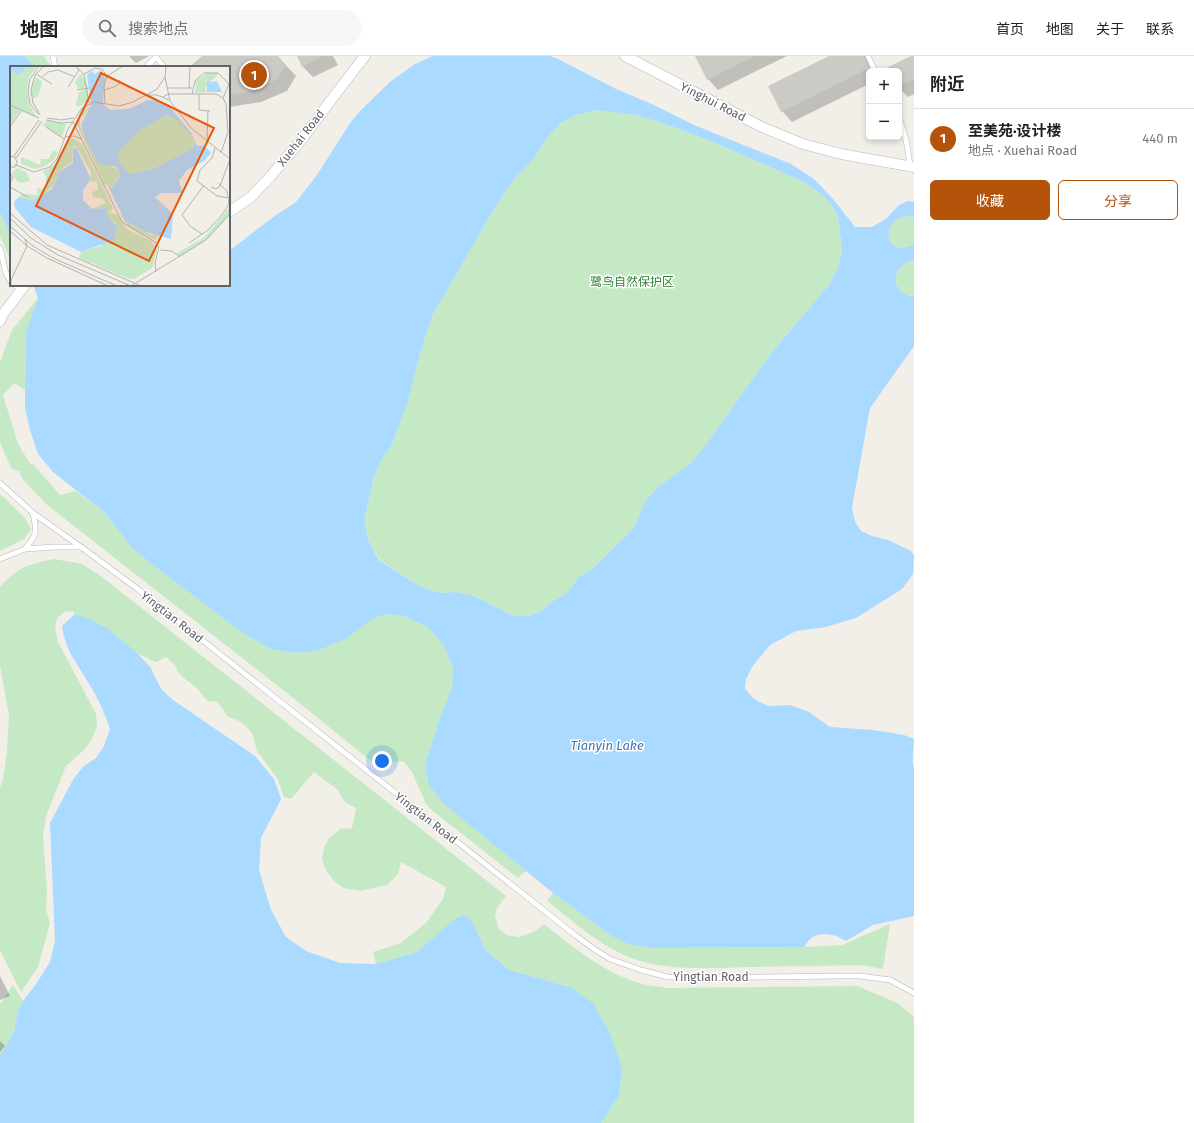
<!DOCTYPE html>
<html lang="zh">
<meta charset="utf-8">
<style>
:root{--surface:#fff;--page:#f6f6f6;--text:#202124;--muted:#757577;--line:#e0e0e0;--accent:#b45309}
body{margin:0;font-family:"Fira Sans","Noto Sans SC",sans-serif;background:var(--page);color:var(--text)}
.controls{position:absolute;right:12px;top:12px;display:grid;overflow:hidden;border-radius:6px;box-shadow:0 2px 6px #0003}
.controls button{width:36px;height:36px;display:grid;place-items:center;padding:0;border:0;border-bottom:1px solid var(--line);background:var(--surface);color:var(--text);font:20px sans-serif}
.you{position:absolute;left:382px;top:705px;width:14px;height:14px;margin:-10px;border:3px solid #fff;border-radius:50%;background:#1a73e8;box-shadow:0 0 0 6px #1a73e833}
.badge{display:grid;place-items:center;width:26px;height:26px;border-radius:50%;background:var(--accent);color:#fff;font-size:13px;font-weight:700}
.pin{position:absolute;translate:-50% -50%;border:2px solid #fff;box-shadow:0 1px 4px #0006}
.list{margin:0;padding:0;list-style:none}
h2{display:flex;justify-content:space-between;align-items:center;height:52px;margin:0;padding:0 16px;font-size:17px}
h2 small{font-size:13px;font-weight:400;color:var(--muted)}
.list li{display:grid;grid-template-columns:26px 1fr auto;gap:12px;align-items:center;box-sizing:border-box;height:60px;padding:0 16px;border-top:1px solid var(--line)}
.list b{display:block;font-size:15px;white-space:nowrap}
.list p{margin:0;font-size:13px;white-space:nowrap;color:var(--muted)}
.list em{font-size:13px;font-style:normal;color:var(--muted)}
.actions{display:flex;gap:8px;padding:12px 16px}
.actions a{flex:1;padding:9px 0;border:1px solid var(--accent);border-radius:6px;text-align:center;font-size:14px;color:var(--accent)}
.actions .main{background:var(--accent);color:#fff}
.icon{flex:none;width:22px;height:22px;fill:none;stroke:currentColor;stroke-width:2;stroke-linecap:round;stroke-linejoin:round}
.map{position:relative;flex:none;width:914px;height:1067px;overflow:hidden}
header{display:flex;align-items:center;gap:24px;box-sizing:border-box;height:56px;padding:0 20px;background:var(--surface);border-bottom:1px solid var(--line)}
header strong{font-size:19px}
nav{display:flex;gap:22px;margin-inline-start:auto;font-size:14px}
.search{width:280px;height:36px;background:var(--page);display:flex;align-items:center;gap:10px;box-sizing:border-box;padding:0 14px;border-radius:22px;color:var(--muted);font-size:15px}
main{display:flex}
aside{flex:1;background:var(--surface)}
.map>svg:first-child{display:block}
</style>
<header>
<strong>地图</strong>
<div class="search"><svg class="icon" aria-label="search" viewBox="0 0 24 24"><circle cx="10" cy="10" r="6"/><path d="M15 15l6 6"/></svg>搜索地点</div>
<nav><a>首页</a><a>地图</a><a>关于</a><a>联系</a></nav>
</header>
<main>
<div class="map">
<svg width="914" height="1067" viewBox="0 0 914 1067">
<rect width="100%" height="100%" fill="#f1efe8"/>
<g fill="#c5e8c5">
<polygon points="25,0 44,0 51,11 35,11"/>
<polygon points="596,54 637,59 671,70 713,86 795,122 809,129 821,138 831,148 838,162 842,195 837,214 828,230 772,296 705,390 691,407 679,416 657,431 645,446 634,472 593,512 579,521 567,537 553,545 541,555 529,560 514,560 474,540 456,536 441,537 421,531 380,504 369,486 364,464 374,421 381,404 391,391 408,345 420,297 433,258 493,155 514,123 531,106 547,82 560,67 576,59"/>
<polygon points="0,157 11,179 11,205 0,180"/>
<path d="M903,160H910L914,162V188C891,201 880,176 895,164C897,163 900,162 903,160Z"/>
<path d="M914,203V240C897,240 889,222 902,210C905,207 911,205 914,203Z"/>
<polygon points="38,242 26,276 25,334 14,327 3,339 18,388 31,409 33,408 60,439 76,435 104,456 133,493 154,510 243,577 347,582 374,562 388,558 406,561 428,571 444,590 453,611 452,632 439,664 425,710 444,747 526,815 518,822 433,755 426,748 412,716 403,705 386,706 377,710 297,645 46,448 21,421 20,416 11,412 0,386 0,306 12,274"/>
<polygon points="0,438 25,462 31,473 24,483 0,495"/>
<path d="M54,503L82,508L102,521L506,840L497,852L495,860L499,873L507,879L519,881L534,876L544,868C574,892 604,917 642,928C650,930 659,930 667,932L858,930L899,948L914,961V1067H601L619,1040L570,931L509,914L485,893L472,865L436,881L417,896L376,908L373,896L401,887L426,867L443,843L446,831L401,806L398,818L387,829L361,835L343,832L333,824L326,814L322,803L324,792L329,782L340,773L352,772L356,752L345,746L337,733L314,716L291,743L284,741L277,722L257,695L253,679L248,672L239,665L227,660L223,653L217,646L208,645L203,640L198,633L184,622L177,615L176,610L166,601L156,606L136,597L75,559L73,555L64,556L57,562L55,571L58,586L96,658L97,669L92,683L85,693L66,710L46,760L43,780L47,835L46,854L50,867L38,911L21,936L0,894V732L3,724L7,696L9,659L0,610V531C19,510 27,509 54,503Z"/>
<path d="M553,837L610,879L652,892L804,891L842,889L890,868L883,913L861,909C825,910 789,910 752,911C707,912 657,917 616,895C591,882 569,862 547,845Z"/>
<polygon points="13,929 23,945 18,955 14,976 0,1000 0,948"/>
</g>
<g fill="#aadaff" fill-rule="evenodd">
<polygon points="0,0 25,0 35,11 11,11 11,179 0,157"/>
<path d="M433,0H550L558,3L616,33L654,49L694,69L791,108L814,123L833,143L855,171H872L887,162L899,149L908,145L914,146V162C910,160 907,159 902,161C879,168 887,203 914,188V203C911,205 905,207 902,210C889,222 897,240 914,240V290L870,352L852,452L855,466L861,475L872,480L888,484L911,495L914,500L913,518L902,533L856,562L826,571L796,575L770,589L752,611L746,623L745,633L754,643L768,650L790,649L809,656L830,671L873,674L904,679L914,683C914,692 911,704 914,712V860L873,869L846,885C836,879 824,875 813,881C809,883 806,888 804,891L652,892L628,888L610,879L553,837L443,747L429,729L425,710L439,664L452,632L453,611L444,590L428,571L406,561L388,558L374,562L347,582L319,594L296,597L271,593L243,577L154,510L133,493L104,456L53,416L38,398L30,374L25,353V334L26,276L38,242L33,229H229V195L276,159L296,146L317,119L350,67L360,55L391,25L415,8ZM596,54L637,59L671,70L713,86L795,122L809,129L821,138L831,148L838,161L842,195L837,214L828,230L772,296L705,390L691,407L679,416L657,431L645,446L634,472L593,512L579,521L567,537L553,545L541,555L529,560H514L474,540L456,536L441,537L421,531L379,504L369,486L364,464L374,421L381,404L391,391L408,345L420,297L433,258L493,155L514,123L531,106L547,82L560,67L576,59Z"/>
<path d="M74,559L84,561L107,572L137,597L151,612L158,627L162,634L173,644L255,700L274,723L281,743L261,782L259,814L271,854L286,881L306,895L340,907L376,908L417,896L456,862L466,859L472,865L485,893L509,914L570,931L593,947L609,975L622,1013L619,1040L601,1067H0V1000L14,976L18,955L23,945L36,928L50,906L55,885L50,767L74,722L84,710L96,702L104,690L110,673C105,658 98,642 89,628C77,606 66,597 62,570Z"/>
</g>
<g fill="#0003">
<polygon points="129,0 149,0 136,7"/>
<polygon points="204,0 277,0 296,20 287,35 261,46 229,51 229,11 191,11"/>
<polygon points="298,0 333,0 338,9 313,21 302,10"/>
<polygon points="697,0 787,0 718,34 708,23"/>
<polygon points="831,0 868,0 875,15 869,15 869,28 792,66 782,55"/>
<polygon points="914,0 914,38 908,41 899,32 899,15 890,15"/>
<polygon points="0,920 10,940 0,944"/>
<polygon points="0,985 5,990 0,996"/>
</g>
<g fill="#cccac5">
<polygon points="202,0 278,0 286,9 276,24 250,36 229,39 229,11 189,11"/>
<polygon points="297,0 323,0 302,11"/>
<polygon points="695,0 755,0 707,24"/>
<polygon points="829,0 863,0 869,12 781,56 768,30"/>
<polygon points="911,0 914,0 914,23 899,30 899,15 880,15"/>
</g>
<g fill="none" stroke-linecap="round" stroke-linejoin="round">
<defs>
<g id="lane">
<polyline points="53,0 55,11"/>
<polyline points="868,0 875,15"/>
<polyline points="156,1 164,11"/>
<polyline points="146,11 156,1 156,0"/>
<path d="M899,63C906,78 908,94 910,110"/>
<polyline points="0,192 6,217 11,226"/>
<polyline points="15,229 21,235"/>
<polyline points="0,427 33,457 81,491 139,534 575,879 594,893 610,903 641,914 668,921 701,922 840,920 860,920 890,924 914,937"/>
<path d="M25,493C37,479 37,475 33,457"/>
<polyline points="0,503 25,493 55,491 81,491"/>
</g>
<g id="street">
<polyline points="625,0 762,71 803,88 841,98 914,111"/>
<polyline points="229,156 251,141 270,121 303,82 331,44 365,0"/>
<polyline points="0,265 3,258 25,229"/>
</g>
</defs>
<use href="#lane" stroke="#b5b8bc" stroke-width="6"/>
<use href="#street" stroke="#b5b8bc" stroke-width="11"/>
<use href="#lane" stroke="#fff" stroke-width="5"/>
<use href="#street" stroke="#fff" stroke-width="10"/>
</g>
<g text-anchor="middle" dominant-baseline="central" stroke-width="3" stroke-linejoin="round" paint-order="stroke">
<g font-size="12" fill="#5f6368" stroke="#fff">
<text transform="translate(713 46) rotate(27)">Yinghui Road</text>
<text transform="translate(301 82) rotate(-52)">Xuehai Road</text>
<text transform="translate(172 561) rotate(38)">Yingtian Road</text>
<text transform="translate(426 762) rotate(38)">Yingtian Road</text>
<text x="711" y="921">Yingtian Road</text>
</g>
<g font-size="12" fill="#348238" stroke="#fff">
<text x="632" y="226">鹭鸟自然保护区</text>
</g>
<g font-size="13" font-style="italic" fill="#4174aa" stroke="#fff">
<text x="607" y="689">Tianyin Lake</text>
</g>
</g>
<g transform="translate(10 10)">
<rect width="220" height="220" fill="#f1efe8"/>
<path d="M0,0H27L19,11L17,24L19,38L26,51L10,44L0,59ZM71,7L78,21L68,23L65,16ZM197,7H207V10L199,16L195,22L197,26L185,27L186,15ZM26,11L32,16L28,31L23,32L21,26ZM78,23L77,35L69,41L66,39L69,26ZM81,39L73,50L70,49V60L86,93L109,104L110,110L100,124L105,141L98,119L94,118L67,59L69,49ZM156,49L166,53L182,70L185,76L183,82L141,104L120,108L111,99L108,87L129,65ZM38,55L56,58L52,71L32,59ZM62,72L72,78L103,142L100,147L106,148L117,163L141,175L147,184L142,202L124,213H119L69,192L71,186L91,180L105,157L98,152L95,142L82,143L96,137L92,132L83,131L82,126L88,124V119L86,115L81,116V106L66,80L63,81L62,96L50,104L44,118L33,129L23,135L9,131L12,128L30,129L27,128V122L36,124V110L33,106L47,97L56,76ZM44,84L48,86L44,94L33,101L24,103L11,98V91L30,99L31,93H38ZM8,102L17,107L20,115L11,117L6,114L2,106ZM220,141V148L196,174L170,191L167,187L195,171ZM107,145L118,157L141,169H148L145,174L119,161Z" fill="#c5e8c5"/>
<path d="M1,0H17L11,7L6,8L2,5ZM91,4L95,12L93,38L100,44L119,43L138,34L151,35L158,39L182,68L187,80H195L201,87L194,95L177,104L169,115L173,127H151L145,131L163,148L161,173L136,166L115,155L100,124L110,111L109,104L105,100H94L88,97L77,76L71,59L81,39L77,9L81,5L85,8ZM156,49L166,53L182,70L185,76L183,82L141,104L120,108L111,99L108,87L129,65ZM207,15L212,26H197V16ZM66,81L81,113L73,124V134L82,143L96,142L98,151L107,161L104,174L71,186L21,161L5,142L4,136L9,131L23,135L42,123L50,105L63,97V83Z" fill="#aadaff" fill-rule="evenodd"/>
<path fill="none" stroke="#b3b3b1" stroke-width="1" d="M65,0L74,8M26,8L42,18M97,10L113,0M32,11L38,6L48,4L65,11M155,11L160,35L181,62L220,93M58,21L69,4M157,22H182M179,22L180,0M67,24L79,22M94,24L104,21L110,17L109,14M189,28V44L200,45M138,29H147L159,34M153,31L158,28H182M79,37L74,8L85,2L92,3L97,10L94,20L95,37M0,39L29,52M30,48L23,37L21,24L25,9L34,0M29,49L20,38L18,25L20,13L29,0M37,52L51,54L64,52M36,54L51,57L63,56L112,156L145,176L149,181L145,197L146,206M0,61L11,45M36,61L54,73M55,71L64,70L71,73M197,76L198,45M205,82L202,92L190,104L187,115L207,130L220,132M211,87L218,66L216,38L213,32L206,28H182L185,15L194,7H208L219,18L213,32M0,90L5,91L7,96L5,101H0M4,90L29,54M6,92L32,55M6,99L24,106L40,101L47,93L58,63L72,42L84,36L109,40L123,36L147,23L155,11L156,0M0,106L3,112L0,117M208,117L217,125L218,132M0,121L18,131M201,121L206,123L210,120L220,93M0,147L37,179L131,220M0,152L21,172L48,189L121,220M0,160L23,180L43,192L107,220M0,165L17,180L37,192L98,220M192,168L180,160L172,149L194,119M179,177L198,164L211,150L218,140L219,132M150,184L162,185L170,191M1,220V214L17,180L15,173M121,220L196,174L220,148"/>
<path fill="#e8590c" fill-opacity="0.15" stroke="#e8590c" stroke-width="2" d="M91,7L204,62L139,195L26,140Z"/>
<rect width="220" height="220" fill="none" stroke="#5f6368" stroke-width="2"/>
</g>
</svg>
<div class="controls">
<button>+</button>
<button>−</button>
</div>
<div class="you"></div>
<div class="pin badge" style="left:254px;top:19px">1</div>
</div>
<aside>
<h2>附近<small></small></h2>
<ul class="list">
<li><span class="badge">1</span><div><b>至美苑·设计楼</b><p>地点 · Xuehai Road</p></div><em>440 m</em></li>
</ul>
<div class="actions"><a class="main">收藏</a><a>分享</a></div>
</aside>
</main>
